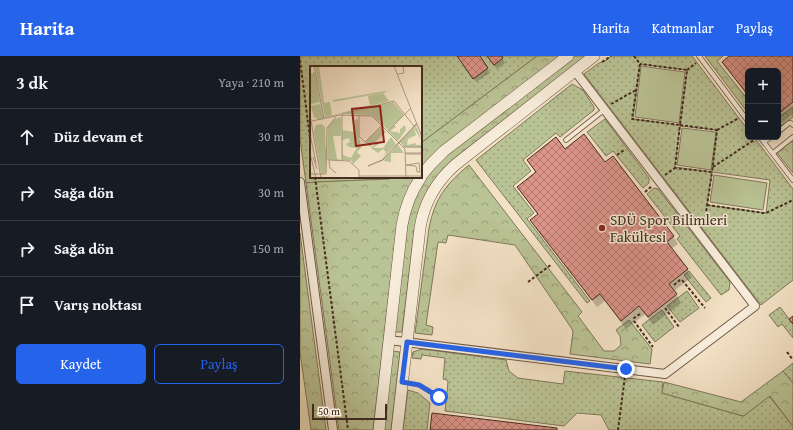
<!DOCTYPE html>
<html lang="tr">
<meta charset="utf-8">
<style>
:root{--surface:#171b24;--page:#20242c;--text:#f1f3f6;--muted:#9ea1a6;--line:#363941;--accent:#2563eb}
body{margin:0;font-family:"Gentium Book Plus",serif;background:var(--page);color:var(--text)}
.controls{position:absolute;right:12px;top:12px;display:grid;overflow:hidden;border-radius:6px;box-shadow:0 2px 10px #0003}
.controls button{width:36px;height:36px;display:grid;place-items:center;padding:0;border:0;border-bottom:1px solid var(--line);background:var(--surface);color:var(--text);font:20px sans-serif}
.scale{position:absolute;left:12px;bottom:10px;width:75px;box-sizing:border-box;padding-left:4px;border:2px solid #442c20;border-top:0;font-size:11px;line-height:14px;white-space:nowrap;color:#442c20;-webkit-text-stroke:3px #f7ecd9;paint-order:stroke}
.stop{position:absolute;width:12px;height:12px;margin:-9px;border:3px solid #2563eb;border-radius:50%;background:#fff}
.stop.end{background:#2563eb;border-color:#fff;box-shadow:0 1px 4px #0008}
.list{margin:0;padding:0;list-style:none}
h2{display:flex;justify-content:space-between;align-items:center;height:52px;margin:0;padding:0 16px;font-size:17px}
h2 small{font-size:13px;font-weight:400;color:var(--muted)}
.list li{display:grid;grid-template-columns:26px 1fr auto;gap:12px;align-items:center;box-sizing:border-box;height:56px;padding:0 16px;border-top:1px solid var(--line)}
.list b{display:block;font-size:15px;white-space:nowrap}
.list em{font-size:13px;font-style:normal;color:var(--muted)}
.actions{display:flex;gap:8px;padding:12px 16px}
.actions a{flex:1;padding:9px 0;border:1px solid var(--accent);border-radius:6px;text-align:center;font-size:14px;color:var(--accent)}
.actions .main{background:var(--accent);color:#fff}
.icon{flex:none;width:22px;height:22px;fill:none;stroke:currentColor;stroke-width:2;stroke-linecap:round;stroke-linejoin:round}
.map{position:relative;flex:none;width:493px;height:374px;overflow:hidden}
header{display:flex;align-items:center;gap:24px;box-sizing:border-box;height:56px;padding:0 20px;background:var(--accent);color:#fff}
header strong{font-size:19px}
nav{display:flex;gap:22px;margin-inline-start:auto;font-size:14px}
main{display:flex}
aside{flex:1;background:var(--surface)}
.map>svg:first-child{display:block}
</style>
<header>
<strong>Harita</strong>
<nav><a>Harita</a><a>Katmanlar</a><a>Paylaş</a></nav>
</header>
<main>
<aside>
<h2>3 dk<small>Yaya · 210 m</small></h2>
<ul class="list">
<li><svg class="icon" aria-label="ahead" viewBox="0 0 24 24"><path d="M12 20V5M6 11l6-6 6 6"/></svg><div><b>Düz devam et</b></div><em>30 m</em></li>
<li><svg class="icon" aria-label="right" viewBox="0 0 24 24"><path d="M7 20v-9h11M14 6l5 5-5 5"/></svg><div><b>Sağa dön</b></div><em>30 m</em></li>
<li><svg class="icon" aria-label="right" viewBox="0 0 24 24"><path d="M7 20v-9h11M14 6l5 5-5 5"/></svg><div><b>Sağa dön</b></div><em>150 m</em></li>
<li><svg class="icon" aria-label="arrive" viewBox="0 0 24 24"><path d="M6 21V4h12l-3 4 3 4H6"/></svg><div><b>Varış noktası</b></div></li>
</ul>
<div class="actions"><a class="main">Kaydet</a><a>Paylaş</a></div>
</aside>
<div class="map">
<svg width="493" height="374" viewBox="0 0 493 374">
<defs>
<pattern id="grass-dots" width="8" height="8" patternUnits="userSpaceOnUse"><rect width="8" height="8" fill="#bac395"/><path d="M2 2h.1M6 6h.1" fill="none" stroke="#999f79" stroke-width="1.8" stroke-linecap="round"/></pattern>
<pattern id="forest-crowns" width="20" height="18" patternUnits="userSpaceOnUse"><rect width="20" height="18" fill="#bac395"/><path d="M2 6a3 3 0 1 1 6 0M12 15a3 3 0 1 1 6 0" fill="none" stroke="#999f79"/></pattern>
<pattern id="building-cross-hatch" width="8" height="8" patternUnits="userSpaceOnUse"><rect width="8" height="8" fill="#dc9489"/><path d="M0 0l8 8M0 8l8-8" fill="none" stroke="#b47970"/></pattern>
</defs>
<rect width="100%" height="100%" fill="#f3e1c5"/>
<filter id="stains"><feTurbulence type="fractalNoise" baseFrequency=".005" numOctaves="4"/><feColorMatrix values="0 0 0 0 .2 0 0 0 0 .09 0 0 0 0 .02 0 0 0 .5 -.17"/></filter>
<radialGradient id="worn" r=".72"><stop offset=".6" stop-color="#630" stop-opacity="0"/><stop offset="1" stop-color="#630" stop-opacity=".3"/></radialGradient>
<g fill="url(#grass-dots)" stroke="#7f785a" fill-rule="evenodd">
<polygon points="0,0 237,0 121,87 121,11 11,11 11,121 94,121 89,123 16,126 6,127 0,83"/>
<path d="M311,0H392L448,74V81H454L493,133V224L461,249L284,18L299,7L307,4ZM340,8L387,14L380,69L333,63ZM380,70L417,74L412,116L375,111ZM412,116L470,124L466,157L407,149Z"/>
<polygon points="272,28 283,34 294,51 294,54 260,81 256,77 223,104 231,115 213,130 234,157 227,163 290,245 287,247 176,104"/>
<polygon points="305,63 349,122 349,127 343,132 313,95 306,100 287,76"/>
<polygon points="354,132 358,133 430,226 429,234 421,239 377,183 380,180 347,138"/>
<polygon points="389,215 411,242 406,246 384,219"/>
<polygon points="387,235 399,252 380,266 367,250"/>
<polygon points="480,251 493,268 493,282 482,268 478,271 469,259"/>
<polygon points="362,254 374,271 355,286 342,269"/>
<polygon points="122,293 206,304 209,315 218,322 263,328 265,315 363,326 362,337 443,360 445,359 469,340 491,368 493,369 493,374 309,374 301,359 277,357 264,370 145,355 148,326 147,324 143,323 145,302 122,299 121,303 112,302 113,296"/>
<polygon points="493,307 493,327 483,315"/>
<polygon points="108,334 118,337 130,347 127,374 103,374"/>
</g>
<g fill="url(#forest-crowns)" stroke="#7f785a">
<polygon points="237,0 260,0 137,95 121,112 121,87"/>
<path d="M275,0H287L156,101C131,124 120,142 114,176L102,276H96L95,273C97,252 99,232 102,211C105,182 107,155 122,129C130,115 141,105 152,94Z"/>
<polygon points="405,0 423,0 417,5 448,44 448,57"/>
<polygon points="493,51 493,61 478,72 478,62"/>
<polygon points="493,84 493,95 492,96 493,98 493,117 477,97"/>
<path d="M169,109L282,256L278,260L304,295H314L321,289L320,280L316,274L329,264L352,293L350,308L270,298L273,276L272,273L215,189L148,179L146,187L138,186L126,269L133,271L132,279L115,277L129,172C135,142 146,128 169,109Z"/>
<polygon points="94,121 115,121 97,169 73,374 39,374 6,127 16,126 89,123"/>
<polygon points="0,177 26,374 11,374 0,296"/>
<polygon points="92,295 100,296 91,374 83,374"/>
<polygon points="483,315 493,327 493,369 491,368 470,340 445,359 443,360 362,337 364,326 441,346"/>
</g>
<g fill="#bac395" stroke="#7f785a">
<polygon points="341,10 385,16 379,67 335,61"/>
<polygon points="382,72 416,76 411,114 377,109"/>
<polygon points="414,119 467,127 463,154 410,146"/>
</g>
<g fill="#0003">
<polygon points="158,0 179,0 190,17 176,26"/>
<polygon points="188,0 201,0 205,7 197,13"/>
<polygon points="431,0 491,0 493,2 493,58 478,70 478,15 448,15 448,40 428,14 423,6"/>
<polygon points="265,94 305,107 373,180 378,188 371,193 387,213 392,221 374,235 381,247 353,269 345,258 326,273 305,245 297,251 236,172 232,164 238,159 223,139 218,131 236,117 228,104"/>
</g>
<g fill="url(#building-cross-hatch)" stroke="#442c20">
<polygon points="157,0 180,0 188,12 173,23"/>
<polygon points="187,0 202,0 203,2 194,9"/>
<polygon points="429,0 493,0 493,46 478,58 478,15 448,15 448,39 422,6"/>
<polygon points="284,78 305,106 313,100 374,180 367,186 388,213 369,228 377,238 348,261 339,250 321,265 300,238 292,244 230,164 238,158 217,131 236,116 227,104 256,81 265,93"/>
<polygon points="493,260 493,268 489,263"/>
<polygon points="132,357 257,372 257,374 130,374"/>
</g>
<g fill="none" stroke-linecap="round" stroke-linejoin="round">
<defs>
<g id="service">
<polyline points="399,0 448,65"/>
<polyline points="478,76 489,67 491,67 493,69"/>
<polyline points="460,81 493,124"/>
<polyline points="266,84 304,54"/>
<polyline points="464,86 471,81"/>
<polyline points="473,97 493,81"/>
</g>
<g id="minor">
<polyline points="0,126 33,374"/>
<polyline points="89,284 365,318 455,250 275,15"/>
</g>
<g id="tertiary">
<polyline points="121,120 131,108 144,95 268,0"/>
<path d="M79,374L102,169C105,152 111,136 121,121"/>
<path d="M97,374L120,172C124,147 136,126 155,109L294,0"/>
</g>
</defs>
<use href="#service" stroke="#705949" stroke-width="5.5"/>
<use href="#minor" stroke="#705949" stroke-width="10"/>
<use href="#tertiary" stroke="#705949" stroke-width="12"/>
<g stroke="#442c20" stroke-width="2" stroke-dasharray="3 2" stroke-linecap="butt">
<polyline points="334,0 340,8 332,63 380,69 387,14 340,8"/>
<polyline points="0,4 11,90"/>
<polyline points="302,6 311,0"/>
<polyline points="387,14 396,7"/>
<polyline points="311,48 336,34"/>
<polygon points="380,69 417,74 412,116 375,112"/>
<polyline points="417,74 439,62"/>
<polyline points="317,99 324,94"/>
<polyline points="413,111 454,84"/>
<polyline points="365,119 375,112"/>
<polyline points="15,121 48,374"/>
<polyline points="345,136 352,130"/>
<polyline points="407,149 464,157 466,157 493,144"/>
<polyline points="404,170 412,116"/>
<polyline points="373,171 380,165"/>
<polyline points="228,226 252,208"/>
<polyline points="374,229 380,224 382,224 405,252"/>
<polyline points="365,252 379,271"/>
<polyline points="340,258 334,262 334,265 353,291"/>
<polyline points="487,296 493,304"/>
<path d="M113,328C118,329 135,335 138,339C141,342 139,346 139,350"/>
<polyline points="318,374 325,320"/>
</g>
<use href="#service" stroke="#f7ecd9" stroke-width="4"/>
<use href="#minor" stroke="#f7ecd9" stroke-width="8"/>
<use href="#tertiary" stroke="#f7ecd9" stroke-width="11"/>
</g>
<g fill="none" stroke-linecap="round" stroke-linejoin="round">
<polyline stroke="#2563eb" stroke-width="5" points="139,341 119,329 102,326 107,286 326,313"/>
</g>
<circle fill="#8f2418" stroke="#f7ecd9" stroke-width="1.5" cx="302" cy="172" r="4"/>
<g text-anchor="middle" dominant-baseline="central" stroke-width="3" stroke-linejoin="round" paint-order="stroke">
<g font-size="15" fill="#442c20" stroke="#f7ecd9" text-anchor="start">
<text x="310" y="163">SDÜ Spor Bilimleri<tspan x="310" dy="17">Fakültesi</tspan></text>
</g>
</g>
<g transform="translate(10 10)">
<rect width="112" height="112" fill="#f3e1c5"/>
<path d="M75,25L78,26L23,36V34ZM20,36L22,49L16,51L13,37ZM83,36L94,49L78,64L61,48L60,41ZM48,53L49,78L44,82L39,81L36,78L40,76L39,72L32,74V64L44,66L45,54ZM106,60L112,75L104,62L106,69L98,73L97,79L106,77V79H111V75L112,82L94,81L90,76ZM71,61L76,66L60,81L55,76Z" fill="#bac395"/>
<path d="M5,0H9L16,51L60,39L58,30L73,27L79,35L15,52ZM5,6L10,36L1,38L0,8ZM10,38L14,53L9,54L4,51L1,40ZM60,41L61,48L78,65L61,49L34,48ZM31,51V70H23L27,93L31,94H17L18,60L25,53ZM12,58L15,61L16,106L11,109L4,65L6,59ZM84,59L86,61L80,65L86,66L89,64L87,66L90,67V63L95,59L96,64L88,75L78,65ZM49,70L51,82L47,86L51,90L43,98L42,95L32,94V75L33,89L41,92L49,78ZM81,71L86,78L74,90L76,86L73,83L68,87L61,82L67,76L69,78L63,82H73ZM88,79L94,87H81V96L74,95L75,93Z" fill="#bac395"/>
<path fill="none" stroke="#ad9983" stroke-width="1" d="M4,0L14,53M84,0L112,71M88,8L94,7L93,0M32,48L84,35L104,60M0,49L11,112M49,49V70L55,76L71,60M2,55L30,49L62,50L95,83L96,112M107,57L72,94L58,100L73,94L107,58M78,65L101,42M0,68L6,97M16,81V96M93,81H111M0,87L6,112M95,87H112M96,88H112M3,91L7,103M18,94L39,95L49,104V112M19,95L20,102L26,107M32,95V48M96,99L109,97L110,106H107L106,100L96,99M0,108H16L17,62L26,51M49,110H111"/>
<path fill="#8f2418" fill-opacity="0.15" stroke="#8f2418" stroke-width="2" d="M70,40L74,76L46,80L42,43Z"/>
<rect width="112" height="112" fill="none" stroke="#442c20" stroke-width="2"/>
</g>
<rect width="100%" height="100%" filter="url(#stains)"/>
<rect width="100%" height="100%" fill="url(#worn)"/>
</svg>
<div class="controls">
<button>+</button>
<button>−</button>
</div>
<div class="scale">50 m</div>
<div class="stop" style="left:139px;top:341px"></div>
<div class="stop end" style="left:326px;top:313px"></div>
</div>
</main>
